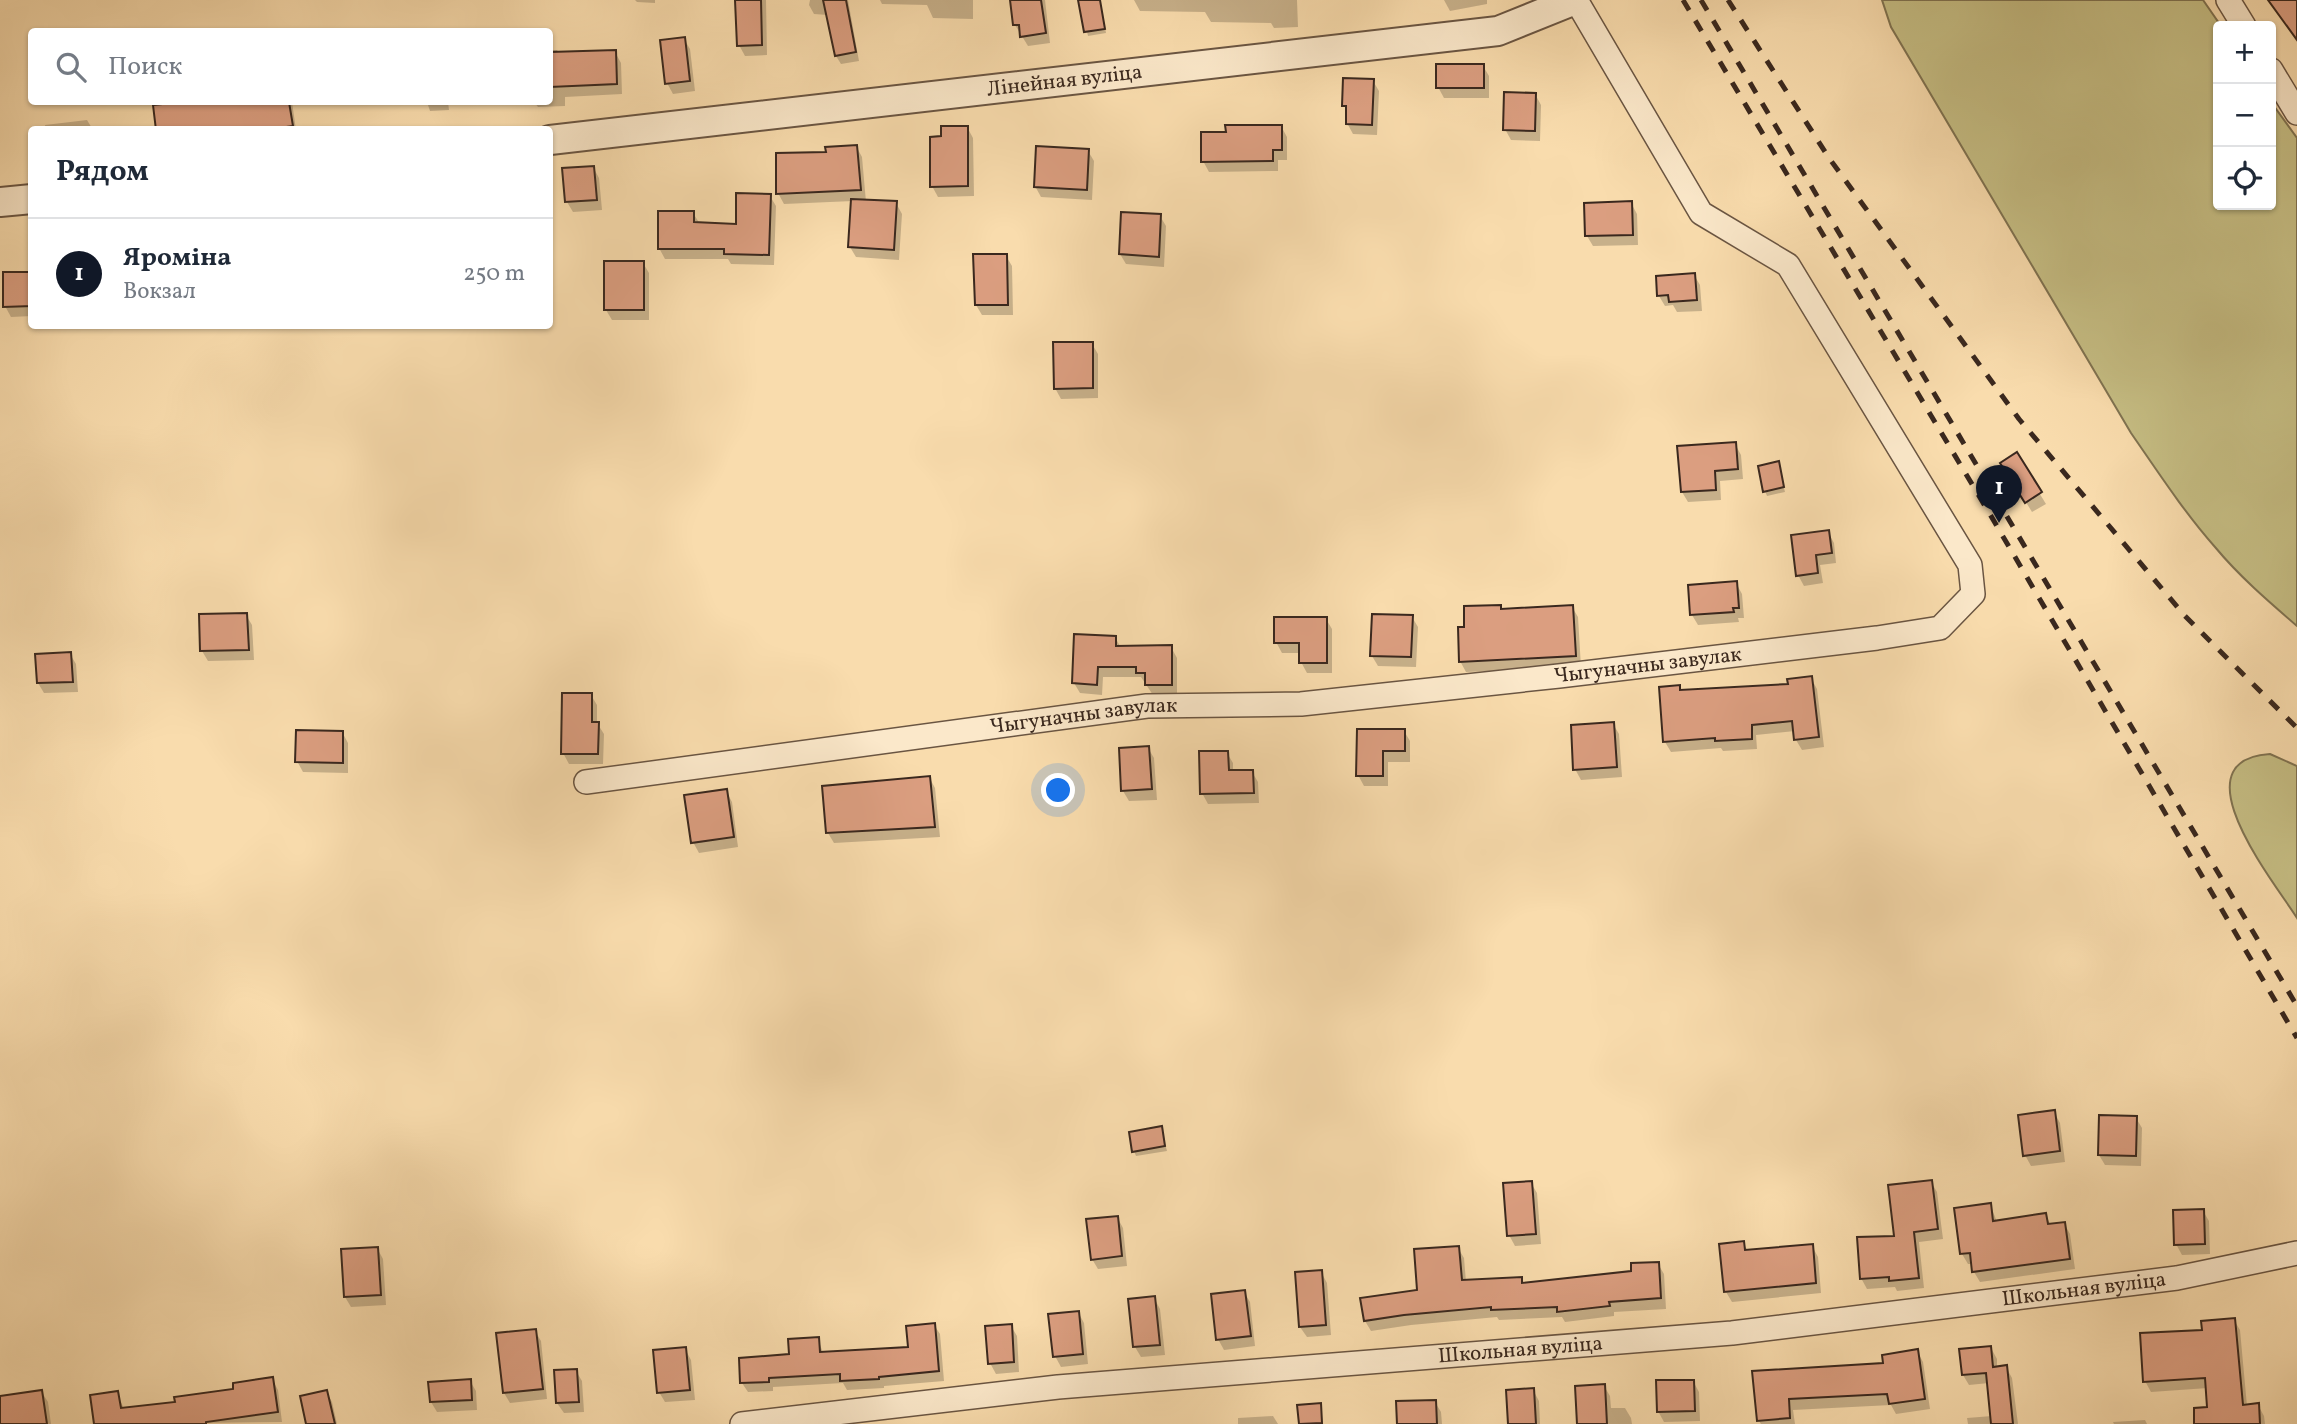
<!DOCTYPE html>
<html lang="ru">
<meta charset="utf-8">
<style>
:root{--surface:#fff;--page:#f6f6f7;--text:#1f2937;--muted:#747a83;--line:#e0e1e3;--accent:#111827}
body{margin:0;font-family:Vollkorn,serif;background:var(--page);color:var(--text)}
.controls{position:absolute;right:21px;top:21px;display:grid;overflow:hidden;border-radius:7px;box-shadow:0 2px 5px #0004}
.controls button{width:63px;height:63px;display:grid;place-items:center;padding:0;border:0;border-bottom:2px solid var(--line);background:var(--surface);color:var(--text);font:35px sans-serif}
.you{position:absolute;left:1059px;top:791px;width:24px;height:24px;margin:-18px;border:5px solid #fff;border-radius:50%;background:#1a73e8;box-shadow:0 0 0 10px #1a73e833}
.badge{display:grid;place-items:center;width:46px;height:46px;border-radius:50%;background:var(--accent);color:#fff;font-size:23px;font-weight:700}
.pin{position:absolute;translate:-50% -58px;filter:drop-shadow(0 2px 4px #0008)}
.pin::after{content:'';position:absolute;top:37px;width:24px;height:21px;background:inherit;clip-path:polygon(0 0,100% 0,50% 100%)}
.list{margin:0;padding:0;list-style:none}
h2{display:flex;justify-content:space-between;align-items:center;height:91px;margin:0;padding:0 28px;font-size:30px}
h2 small{font-size:23px;font-weight:400;color:var(--muted)}
.list li{display:grid;grid-template-columns:46px 1fr auto;gap:21px;align-items:center;box-sizing:border-box;height:112px;padding:0 28px;border-top:2px solid var(--line)}
.list b{display:block;font-size:26px;white-space:nowrap}
.list p{margin:0;font-size:23px;white-space:nowrap;color:var(--muted)}
.list em{font-size:23px;font-style:normal;color:var(--muted)}
.icon{flex:none;width:38px;height:38px;fill:none;stroke:currentColor;stroke-width:2;stroke-linecap:round;stroke-linejoin:round}
.map{position:relative;flex:none;width:2297px;height:1424px;overflow:hidden}
.search{position:absolute;background:var(--surface);box-shadow:0 2px 5px #0004;left:28px;top:28px;width:525px;height:77px;display:flex;align-items:center;gap:18px;box-sizing:border-box;padding:0 24px;border-radius:7px;color:var(--muted);font-size:26px}
.panel{position:absolute;background:var(--surface);box-shadow:0 2px 5px #0004;left:28px;top:126px;width:525px;height:203px;border-radius:7px}
.map>svg:first-child{display:block}
</style>
<div class="map">
<svg width="2297" height="1424" viewBox="0 0 2297 1424">
<rect width="100%" height="100%" fill="#f9dcad"/>
<filter id="stains"><feTurbulence type="fractalNoise" baseFrequency=".00286" numOctaves="4"/><feColorMatrix values="0 0 0 0 .2 0 0 0 0 .09 0 0 0 0 .02 0 0 0 .5 -.17"/></filter>
<radialGradient id="worn" r=".72"><stop offset=".6" stop-color="#630" stop-opacity="0"/><stop offset="1" stop-color="#630" stop-opacity=".3"/></radialGradient>
<g fill="#c6be84" stroke="#807351" stroke-width="2">
<path d="M1882,0H2203L2221,26H2218V205H2271V102L2297,138V626C2268,601 2239,576 2215,547C2184,512 2158,472 2131,433L1891,27Z"/>
<path d="M2270,754L2297,766V918C2275,883 2175,760 2270,754Z"/>
</g>
<g fill="#0003">
<polygon points="635,0 655,0 655,3 637,2"/>
<polygon points="737,0 766,0 767,55 745,56 739,45"/>
<polygon points="810,0 848,0 859,61 841,64 836,56 828,15 814,14 809,5"/>
<polygon points="880,0 973,0 973,19 933,18 927,5 882,4"/>
<polygon points="1012,0 1045,0 1050,43 1028,46 1015,25"/>
<polygon points="1080,0 1100,0 1106,33 1088,36"/>
<polygon points="1134,0 1297,0 1298,27 1274,28 1271,23 1211,22 1205,12 1140,11"/>
<polygon points="1444,0 1487,0 1487,4 1450,11"/>
<polygon points="684,39 690,49 695,91 673,94 667,83"/>
<polygon points="550,50 557,50 560,54 615,52 621,63 622,94 565,97 565,106 538,107 534,102 550,102"/>
<polygon points="1483,66 1489,76 1489,98 1444,98 1438,87"/>
<polygon points="1373,81 1379,91 1377,135 1353,134 1347,123 1348,112 1344,105"/>
<polygon points="1535,94 1541,105 1540,141 1511,140 1505,129"/>
<polygon points="198,102 292,102 296,130 158,130 155,106"/>
<polygon points="427,102 448,102 449,110 430,111"/>
<polygon points="87,120 93,130 46,130 45,125"/>
<polygon points="1281,126 1287,137 1287,160 1278,160 1278,171 1209,172 1203,161 1227,133"/>
<polygon points="967,127 973,138 974,196 938,197 932,186 942,138"/>
<polygon points="856,146 862,157 866,202 896,203 902,214 899,260 856,257 850,247 853,201 784,204 778,193 828,153"/>
<polygon points="1088,151 1094,161 1092,200 1041,197 1035,186"/>
<polygon points="593,167 599,178 602,210 573,212 567,202"/>
<polygon points="770,196 776,206 774,265 731,264 728,259 665,259 659,248 693,213 700,224 737,226"/>
<polygon points="1631,203 1637,214 1638,245 1593,246 1587,236"/>
<polygon points="1160,216 1166,226 1164,267 1126,264 1120,254"/>
<polygon points="1006,256 1012,266 1013,315 982,315 976,305"/>
<polygon points="643,263 649,273 649,320 612,320 606,310"/>
<polygon points="32,274 32,316 11,317 5,306"/>
<polygon points="1694,275 1700,285 1702,311 1677,312 1673,305 1665,306 1659,296"/>
<polygon points="1092,344 1098,354 1098,398 1061,399 1055,388"/>
<polygon points="1735,444 1741,455 1743,479 1720,481 1721,500 1688,502 1682,492"/>
<polygon points="2016,455 2046,504 2032,512 2002,463"/>
<polygon points="1778,463 1785,492 1767,496 1765,491"/>
<polygon points="1828,532 1834,543 1836,563 1820,565 1823,583 1804,586 1798,575"/>
<polygon points="1736,583 1742,594 1744,618 1738,618 1739,622 1698,625 1692,615"/>
<polygon points="1500,607 1503,611 1572,607 1578,617 1581,667 1466,672 1460,661 1466,628"/>
<polygon points="246,615 252,625 254,660 208,661 202,651"/>
<polygon points="1412,617 1418,627 1416,667 1378,666 1372,656"/>
<polygon points="1326,619 1332,629 1332,673 1307,673 1301,662 1301,653 1282,653 1276,642"/>
<polygon points="1115,637 1121,648 1171,647 1177,658 1177,695 1153,695 1141,677 1103,677 1102,695 1080,693 1074,683"/>
<polygon points="70,654 76,664 78,692 44,693 38,683"/>
<polygon points="1811,678 1817,689 1824,747 1802,750 1796,740 1795,731 1756,735 1757,749 1723,751 1721,748 1671,752 1665,742 1661,689 1679,687 1682,691 1790,685"/>
<polygon points="591,695 597,705 597,723 604,734 603,764 569,764 563,753"/>
<polygon points="1613,724 1619,734 1622,777 1581,780 1575,769"/>
<polygon points="1358,731 1404,731 1410,741 1410,762 1388,762 1388,786 1364,786 1358,775"/>
<polygon points="342,732 348,743 348,773 303,772 297,761"/>
<polygon points="1148,748 1154,758 1157,800 1129,801 1123,791"/>
<polygon points="1227,753 1233,763 1233,772 1252,772 1258,782 1259,803 1208,804 1202,793"/>
<polygon points="929,777 935,788 940,837 834,843 828,833"/>
<polygon points="726,791 732,802 738,847 699,853 693,842"/>
<polygon points="2054,1112 2060,1123 2065,1162 2031,1166 2025,1155"/>
<polygon points="2136,1118 2142,1128 2141,1166 2105,1165 2099,1155"/>
<polygon points="1161,1128 1167,1151 1136,1156 1134,1151"/>
<polygon points="1931,1182 1937,1192 1943,1239 1919,1242 1924,1288 1897,1291 1895,1287 1867,1289 1861,1278 1896,1237"/>
<polygon points="1531,1183 1537,1193 1541,1244 1515,1246 1509,1235"/>
<polygon points="1990,1204 1997,1222 2045,1215 2051,1225 2064,1223 2070,1234 2075,1269 1980,1282 1974,1272 1973,1264 1968,1264 1962,1254"/>
<polygon points="2203,1211 2209,1221 2210,1254 2182,1255 2176,1244"/>
<polygon points="1117,1217 1123,1228 1127,1266 1098,1269 1092,1259"/>
<polygon points="1743,1243 1748,1251 1812,1246 1818,1257 1821,1293 1732,1302 1726,1292"/>
<polygon points="377,1248 383,1259 386,1305 351,1307 345,1297"/>
<polygon points="1458,1248 1464,1258 1466,1282 1521,1279 1524,1284 1633,1273 1658,1264 1664,1274 1666,1309 1614,1312 1614,1316 1565,1322 1562,1317 1499,1320 1497,1317 1411,1325 1371,1331 1365,1321 1419,1291"/>
<polygon points="1321,1272 1327,1283 1331,1335 1307,1337 1300,1327"/>
<polygon points="1244,1292 1250,1302 1255,1346 1224,1350 1218,1339"/>
<polygon points="1154,1298 1160,1309 1165,1355 1141,1357 1135,1347"/>
<polygon points="1078,1312 1084,1323 1088,1364 1061,1367 1055,1356"/>
<polygon points="2234,1320 2240,1330 2247,1406 2258,1405 2264,1416 2265,1424 2210,1424 2208,1388 2151,1392 2145,1381 2204,1332"/>
<polygon points="934,1325 940,1334 944,1381 884,1386 884,1388 847,1390 843,1383 773,1387 773,1391 748,1392 742,1383 741,1359 791,1355 818,1339 823,1353 910,1349"/>
<polygon points="1011,1326 1017,1336 1019,1372 996,1374 990,1363"/>
<polygon points="535,1331 541,1341 547,1399 510,1403 504,1393"/>
<polygon points="1991,1348 1997,1359 1997,1368 2006,1367 2012,1378 2018,1424 1968,1424 1967,1418 1992,1416 1989,1383 1969,1385 1963,1375"/>
<polygon points="685,1349 691,1360 695,1400 665,1402 659,1392"/>
<polygon points="1917,1351 1923,1362 1930,1409 1896,1414 1891,1405 1793,1410 1795,1424 1761,1424 1759,1421 1754,1372 1885,1365"/>
<polygon points="576,1371 582,1381 584,1412 564,1413 557,1403"/>
<polygon points="272,1379 278,1390 282,1422 96,1424 117,1393 124,1409 177,1403 235,1390"/>
<polygon points="470,1381 476,1391 477,1410 437,1412 431,1402"/>
<polygon points="1693,1381 1699,1392 1700,1421 1664,1422 1658,1411"/>
<polygon points="1604,1386 1610,1396 1611,1408 1625,1408 1631,1418 1632,1424 1579,1424"/>
<polygon points="1533,1390 1539,1401 1540,1424 1510,1424"/>
<polygon points="41,1391 48,1402 51,1424 3,1424 0,1397"/>
<polygon points="326,1391 332,1402 337,1424 308,1424"/>
<polygon points="1435,1402 1441,1412 1442,1424 1398,1424"/>
<polygon points="1320,1405 1323,1424 1300,1424 1299,1407"/>
<polygon points="1273,1416 1278,1424 1238,1424 1238,1418"/>
<polygon points="2145,1420 2147,1424 2114,1424 2113,1422"/>
</g>
<g fill="#db9e80" stroke="#3a281e" stroke-width="2">
<polygon points="735,0 761,0 762,45 737,46"/>
<polygon points="823,0 846,0 856,52 835,56"/>
<polygon points="1010,0 1041,0 1046,33 1020,37 1019,25 1013,25"/>
<polygon points="1078,0 1100,0 1105,29 1084,32"/>
<polygon points="2268,0 2297,0 2297,40"/>
<polygon points="685,37 690,81 665,84 660,40"/>
<polygon points="616,50 617,84 550,87 550,52"/>
<rect x="1436" y="64" width="48" height="24"/>
<polygon points="1343,78 1374,79 1372,125 1346,124 1346,106 1342,106"/>
<polygon points="1504,92 1536,93 1535,131 1503,130"/>
<polygon points="182,102 289,102 293,126 266,130 156,130 153,105"/>
<polygon points="1225,125 1282,125 1282,150 1273,150 1273,161 1201,162 1201,132 1226,132"/>
<polygon points="941,126 968,126 968,186 930,187 930,137 941,136"/>
<polygon points="857,145 861,190 776,194 776,153 826,152 825,147"/>
<polygon points="1036,146 1089,149 1087,190 1034,187"/>
<polygon points="594,166 597,200 565,202 562,168"/>
<polygon points="736,193 771,194 769,255 724,254 724,249 658,249 658,211 694,211 694,222 736,224"/>
<polygon points="851,199 897,201 894,250 848,247"/>
<polygon points="1632,201 1633,235 1585,236 1584,203"/>
<polygon points="1121,212 1161,214 1159,257 1119,254"/>
<polygon points="973,254 1007,254 1008,305 975,305"/>
<rect x="604" y="261" width="40" height="49"/>
<polygon points="3,272 32,272 32,306 3,307"/>
<polygon points="1695,273 1697,300 1669,302 1668,295 1657,296 1656,276"/>
<polygon points="1053,342 1093,342 1093,388 1054,389"/>
<polygon points="1736,442 1738,469 1715,471 1716,490 1681,492 1677,446"/>
<polygon points="2017,452 2042,492 2025,503 2000,463"/>
<polygon points="1779,461 1784,487 1763,492 1758,466"/>
<polygon points="1829,530 1832,553 1816,555 1818,573 1796,576 1791,535"/>
<polygon points="1737,581 1739,608 1733,608 1734,612 1690,615 1688,585"/>
<polygon points="1501,605 1501,609 1573,605 1576,656 1459,662 1458,627 1464,627 1464,606"/>
<polygon points="247,613 249,650 200,651 199,614"/>
<polygon points="1372,614 1413,615 1411,657 1370,656"/>
<polygon points="1274,617 1327,617 1327,663 1299,663 1299,643 1274,643"/>
<polygon points="1074,634 1116,636 1116,646 1172,645 1172,685 1145,685 1145,673 1136,673 1136,667 1098,667 1097,685 1072,683"/>
<polygon points="71,652 73,682 37,683 35,654"/>
<polygon points="1812,676 1819,737 1794,740 1792,721 1752,725 1752,739 1715,741 1715,738 1663,742 1659,687 1680,685 1680,690 1788,684 1787,679"/>
<polygon points="562,693 592,693 592,722 599,722 598,754 561,754"/>
<polygon points="1614,722 1617,767 1573,770 1571,725"/>
<polygon points="1357,729 1405,729 1405,751 1383,751 1383,776 1356,776"/>
<polygon points="296,730 343,731 343,763 295,762"/>
<polygon points="1149,746 1152,789 1121,791 1119,748"/>
<polygon points="1199,751 1228,751 1229,770 1253,770 1254,793 1200,794"/>
<polygon points="930,776 935,827 826,833 822,786"/>
<polygon points="727,789 734,837 691,843 684,795"/>
<polygon points="2055,1110 2060,1151 2023,1156 2018,1115"/>
<polygon points="2099,1115 2137,1116 2136,1156 2098,1155"/>
<polygon points="1162,1126 1165,1146 1132,1152 1129,1132"/>
<polygon points="1932,1180 1938,1229 1914,1232 1919,1278 1889,1281 1889,1277 1860,1279 1857,1237 1894,1236 1888,1185"/>
<polygon points="1532,1181 1536,1234 1507,1236 1503,1183"/>
<polygon points="1991,1203 1993,1221 2046,1213 2048,1224 2065,1222 2070,1259 1972,1272 1970,1253 1960,1254 1954,1208"/>
<polygon points="2204,1209 2205,1244 2174,1245 2173,1210"/>
<polygon points="1118,1216 1122,1256 1091,1260 1086,1219"/>
<polygon points="1744,1241 1745,1250 1813,1244 1816,1283 1724,1292 1719,1244"/>
<polygon points="1459,1246 1462,1280 1522,1277 1522,1283 1631,1271 1631,1263 1659,1262 1661,1298 1609,1302 1610,1306 1557,1312 1557,1307 1491,1310 1491,1307 1404,1315 1364,1321 1360,1298 1417,1290 1414,1249"/>
<polygon points="378,1247 381,1295 344,1297 341,1249"/>
<polygon points="1322,1270 1326,1325 1299,1327 1295,1272"/>
<polygon points="1245,1290 1251,1336 1216,1340 1211,1294"/>
<polygon points="1155,1296 1160,1345 1133,1347 1128,1299"/>
<polygon points="1079,1311 1083,1354 1053,1357 1048,1314"/>
<polygon points="2235,1318 2243,1405 2259,1403 2260,1424 2194,1424 2194,1408 2207,1407 2205,1378 2143,1382 2140,1333 2202,1330 2201,1321"/>
<polygon points="935,1323 939,1371 879,1377 879,1379 840,1381 840,1374 769,1378 769,1382 740,1383 739,1358 789,1354 788,1339 819,1337 820,1352 908,1347 906,1326"/>
<polygon points="1012,1324 1014,1362 988,1364 985,1326"/>
<polygon points="536,1329 543,1389 503,1393 496,1333"/>
<polygon points="1991,1346 1993,1367 2007,1365 2013,1424 1991,1424 1986,1373 1962,1375 1959,1349"/>
<polygon points="686,1347 690,1390 657,1393 653,1350"/>
<polygon points="1918,1349 1925,1399 1889,1404 1887,1394 1789,1399 1790,1418 1757,1421 1752,1371 1883,1363 1882,1355"/>
<polygon points="577,1369 579,1402 556,1403 554,1370"/>
<polygon points="273,1377 278,1412 206,1422 206,1424 94,1424 90,1395 118,1391 121,1408 175,1402 174,1397 233,1389 233,1383"/>
<polygon points="471,1379 472,1400 430,1402 428,1382"/>
<polygon points="1656,1380 1694,1380 1695,1411 1657,1412"/>
<polygon points="1605,1384 1607,1424 1577,1424 1575,1386"/>
<polygon points="1534,1388 1536,1424 1508,1424 1506,1390"/>
<polygon points="42,1390 47,1424 0,1424 0,1396"/>
<polygon points="327,1390 335,1424 306,1424 300,1396"/>
<polygon points="1436,1400 1437,1424 1397,1424 1396,1401"/>
<polygon points="1321,1403 1322,1423 1299,1424 1297,1405"/>
</g>
<g fill="none" stroke-linecap="round" stroke-linejoin="round">
<defs>
<g id="minor">
<polyline points="2228,0 2244,26"/>
<polyline points="2271,70 2297,113"/>
<path id="s1" d="M586,782L1147,706L1301,704L1559,676L1877,638L1940,628L1973,594L1970,565L1788,265L1701,213L1576,0"/>
<path id="s2" d="M742,1424L1058,1387L1732,1333L2177,1278L2297,1253"/>
</g>
<g id="tertiary">
<path id="s3" d="M550,140L1498,31L1575,0"/>
<polyline points="0,202 32,199"/>
</g>
</defs>
<use href="#minor" stroke="#6a5542" stroke-width="26"/>
<use href="#tertiary" stroke="#6a5542" stroke-width="32"/>
<use href="#minor" stroke="#fbe8ca" stroke-width="23"/>
<use href="#tertiary" stroke="#fbe8ca" stroke-width="28"/>
<g stroke="#3a281e" stroke-width="5" stroke-dasharray="12 12" stroke-linecap="butt">
<polyline points="1683,0 1991,516 2297,1038"/>
<polyline points="1701,0 2297,1006"/>
<polyline points="1728,0 1829,158 2019,419 2185,616 2297,728"/>
</g>
</g>
<g text-anchor="middle" dominant-baseline="central" stroke-width="7" stroke-linejoin="round" paint-order="stroke">
<g font-size="21" fill="#3a281e" stroke="#fbe8ca">
<text stroke="none"><textPath href="#s3" startOffset="518">Лінейная вуліца</textPath></text>
<text stroke="none"><textPath href="#s1" startOffset="1069">Чыгуначны завулак</textPath></text>
<text stroke="none"><textPath href="#s1" startOffset="502">Чыгуначны завулак</textPath></text>
<text stroke="none"><textPath href="#s2" startOffset="1349">Школьная вуліца</textPath></text>
<text stroke="none"><textPath href="#s2" startOffset="782">Школьная вуліца</textPath></text>
</g>
</g>
<rect width="100%" height="100%" filter="url(#stains)"/>
<rect width="100%" height="100%" fill="url(#worn)"/>
</svg>
<div class="controls">
<button>+</button>
<button>−</button>
<button><svg class="icon" aria-label="locate" viewBox="0 0 24 24"><circle cx="12" cy="12" r="6"/><path d="M12 2v4M12 18v4M2 12h4M18 12h4"/></svg></button>
</div>
<div class="you"></div>
<div class="pin badge" style="left:1999px;top:523px">1</div>
<div class="search"><svg class="icon" aria-label="search" viewBox="0 0 24 24"><circle cx="10" cy="10" r="6"/><path d="M15 15l6 6"/></svg>Поиск</div>
<section class="panel">
<h2>Рядом<small></small></h2>
<ul class="list">
<li><span class="badge">1</span><div><b>Яроміна</b><p>Вокзал</p></div><em>250 m</em></li>
</ul>
</section>
</div>
